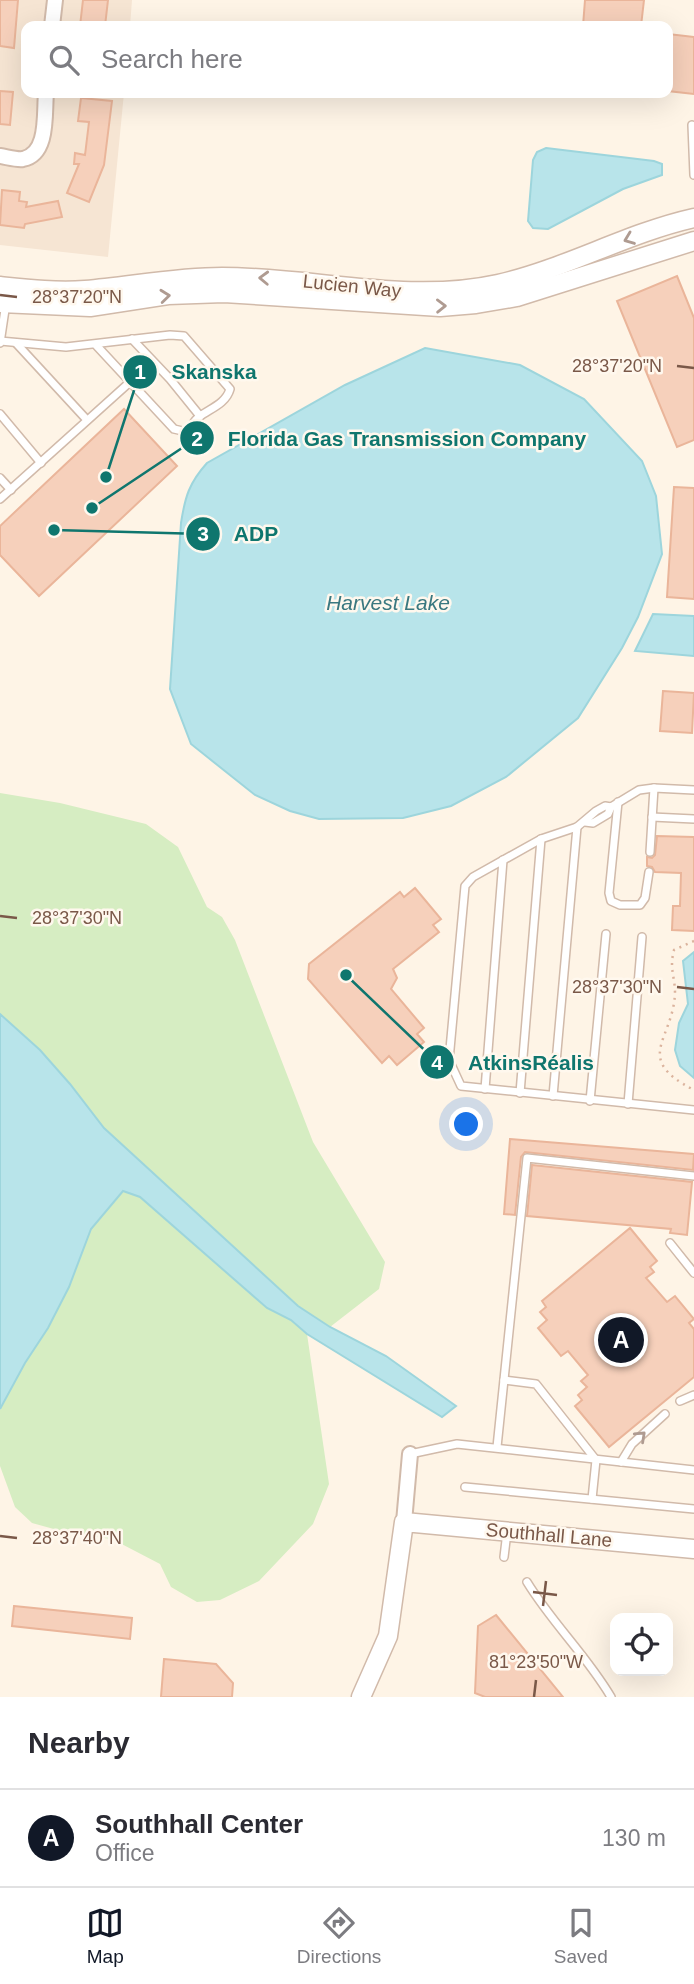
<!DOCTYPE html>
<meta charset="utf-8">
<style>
:root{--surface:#fff;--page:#f2f2f3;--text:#2b2b33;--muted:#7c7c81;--line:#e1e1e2;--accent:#111827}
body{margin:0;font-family:Arial,sans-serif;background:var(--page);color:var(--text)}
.controls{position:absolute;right:21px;bottom:21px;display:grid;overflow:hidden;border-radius:14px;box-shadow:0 7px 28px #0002}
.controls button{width:63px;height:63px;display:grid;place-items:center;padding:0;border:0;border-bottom:2px solid var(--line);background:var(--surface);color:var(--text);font:35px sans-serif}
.you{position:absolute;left:467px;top:1125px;width:24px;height:24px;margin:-18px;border:5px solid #fff;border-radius:50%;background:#1a73e8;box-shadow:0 0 0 10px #1a73e833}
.badge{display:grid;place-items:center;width:46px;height:46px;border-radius:50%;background:var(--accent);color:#fff;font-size:23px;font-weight:700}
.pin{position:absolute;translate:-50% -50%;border:4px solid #fff;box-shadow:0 2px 7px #0006}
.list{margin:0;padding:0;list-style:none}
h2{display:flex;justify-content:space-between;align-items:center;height:91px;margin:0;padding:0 28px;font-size:30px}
h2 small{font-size:23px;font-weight:400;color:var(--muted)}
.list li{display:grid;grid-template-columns:46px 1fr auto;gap:21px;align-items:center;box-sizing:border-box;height:98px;padding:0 28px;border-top:2px solid var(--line)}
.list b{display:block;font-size:26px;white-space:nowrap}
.list p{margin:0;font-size:23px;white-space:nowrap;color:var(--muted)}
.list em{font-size:23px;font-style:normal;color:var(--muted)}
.icon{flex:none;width:38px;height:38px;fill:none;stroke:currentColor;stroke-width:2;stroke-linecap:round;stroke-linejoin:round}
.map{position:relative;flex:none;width:694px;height:1697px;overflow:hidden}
.search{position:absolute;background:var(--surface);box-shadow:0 7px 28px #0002;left:21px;right:21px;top:21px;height:77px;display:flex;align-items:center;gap:18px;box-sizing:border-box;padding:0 24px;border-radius:14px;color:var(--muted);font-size:26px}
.sheet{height:189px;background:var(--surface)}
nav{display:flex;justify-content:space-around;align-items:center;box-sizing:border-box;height:98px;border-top:2px solid var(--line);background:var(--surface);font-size:19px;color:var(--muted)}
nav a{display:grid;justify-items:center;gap:4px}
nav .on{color:var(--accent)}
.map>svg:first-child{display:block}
</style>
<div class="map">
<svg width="694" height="1697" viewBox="0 0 694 1697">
<rect width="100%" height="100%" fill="#fef4e6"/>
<polygon fill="#f6e5d3" points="0,0 132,0 130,26 26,26 26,93 124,93 108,257 0,245"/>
<g fill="#d6edc2">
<polygon points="0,793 60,803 146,824 178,847 207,907 222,917 235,940 313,1142 385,1262 379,1289 330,1327 298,1306 104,1128 70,1084 40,1050 0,1014"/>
<polygon points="123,1191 140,1197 267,1308 291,1320 307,1334 329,1484 313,1524 259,1581 220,1600 197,1602 171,1587 160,1564 112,1539 72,1534 32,1523 15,1507 0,1466 0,1410 25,1363 48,1328 69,1287 91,1229"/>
</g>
<g fill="#b8e4ea" stroke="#9dd5dc" stroke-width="2">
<polygon points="546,148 654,161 662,164 662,175 623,189 548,229 533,228 528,221 533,160 537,152"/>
<path d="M425,348L520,365L584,399L642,461L656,496L662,554L638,617L622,648L578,718L506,777L451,806L403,818L319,819L290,811L255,795L191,744L170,689L181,523C185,497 189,483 207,463L345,385Z"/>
<polygon points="653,614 694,616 694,656 635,651"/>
<polygon points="694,952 694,1078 680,1066 675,1050 679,1023 688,1004 683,961"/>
<polygon points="0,1014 40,1050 70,1084 104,1128 298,1306 330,1327 386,1356 456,1406 442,1417 307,1334 291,1320 267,1308 140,1197 123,1191 91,1229 69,1287 48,1328 25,1363 0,1409"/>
</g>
<g fill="#f6d0bb" stroke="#eab59a" stroke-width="2">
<polygon points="0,0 18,0 14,48 0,46"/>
<polygon points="83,0 108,0 105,26 80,26"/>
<polygon points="585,0 644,0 641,26 583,26"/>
<polygon points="668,34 694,37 694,94 668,91"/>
<polygon points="0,91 13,92 10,125 0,124"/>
<polygon points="81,98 112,101 104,165 89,202 67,193 79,164 74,164 75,153 85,155 89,122 78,121"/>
<polygon points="2,190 20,192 19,201 27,202 26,207 58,201 62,217 25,224 24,228 0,225"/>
<polygon points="677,276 694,318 694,440 677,447 617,301"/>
<polygon points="124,409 177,466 39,596 0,555 0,526"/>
<polygon points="674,487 694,488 694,599 667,597"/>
<polygon points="663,691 694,693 692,733 660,731"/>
<polygon points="657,836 694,837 694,931 672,930 673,906 680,906 681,873 655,872 652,867 647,866 647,857 652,858 655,855"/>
<polygon points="415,888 441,919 433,925 439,932 393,969 397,978 391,989 424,1028 417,1034 424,1042 397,1065 389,1056 382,1063 308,979 309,964 400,892 404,897"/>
<polygon points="510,1139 694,1154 693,1170 525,1152 521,1157 515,1215 504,1214"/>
<polygon points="532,1165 692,1182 687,1235 670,1233 671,1229 527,1216"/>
<polygon points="630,1228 657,1261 650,1267 654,1272 646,1278 667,1302 675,1296 694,1319 689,1323 694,1329 694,1377 609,1447 575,1406 582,1400 578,1395 587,1387 581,1381 588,1375 568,1351 561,1356 538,1328 547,1320 540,1312 546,1307 542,1301"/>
<polygon points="14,1606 132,1618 130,1639 12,1626"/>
<polygon points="496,1615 563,1697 485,1697 475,1693 478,1626"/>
<polygon points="164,1659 216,1664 233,1683 232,1697 161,1697"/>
</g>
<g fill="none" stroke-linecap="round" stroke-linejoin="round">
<defs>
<g id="service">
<polyline points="692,125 694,175"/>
<polyline points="132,339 170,379 200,416"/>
<path d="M0,341L66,347L170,335L184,336L230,389C226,404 209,409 199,417C194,420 191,428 187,432L174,429L95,344"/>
<polyline points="0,343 6,303"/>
<polyline points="16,343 87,420"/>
<polyline points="0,414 41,463"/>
<polyline points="0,478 11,490"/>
<polyline points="0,499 130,382"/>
<polyline points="694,790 654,788 639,790 611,807 605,806 596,811 577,827 541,839 473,877 465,886 449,1060 461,1086 694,1110"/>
<polyline points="618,802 609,893 611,901 620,905 640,905 645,898 649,872"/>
<polyline points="652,817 694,819"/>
<polyline points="585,822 593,823 608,814 611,807"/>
<polyline points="650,852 654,788"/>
<polyline points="485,1089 503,860"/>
<polyline points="520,1093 541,839"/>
<polyline points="553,1096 577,827"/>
<polyline points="590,1101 606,934"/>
<polyline points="628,1104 642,937"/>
<polyline points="670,1243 694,1273"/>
<polyline points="504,1380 536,1384 596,1460 592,1499"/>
<polyline points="680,1401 694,1395"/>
<polyline points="497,1447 527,1158 694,1176"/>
<polyline points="410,1454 457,1444 694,1470"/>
<polyline points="621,1462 632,1444 665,1414"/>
<polyline points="465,1487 694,1509"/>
<polyline points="504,1557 507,1532"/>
<path d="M527,1582C552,1623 587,1656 611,1697"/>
</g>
<g id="minor">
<polyline points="52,26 55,0"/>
<path d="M0,156C7,157 17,160 23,159C49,154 44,113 46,93"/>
<polyline points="404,1522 410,1454"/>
</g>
<g id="tertiary">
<path d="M0,286C29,289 56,292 85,290C131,286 176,277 222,277C314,277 407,304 498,284C565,269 627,233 694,218"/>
<polyline points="0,303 90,307 168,295 224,293 440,307 476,304 517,297 694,241"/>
<polyline points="361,1697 388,1636 404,1522 694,1549"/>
</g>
</defs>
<use href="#service" stroke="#d1baaa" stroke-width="10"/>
<use href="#minor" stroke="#d1baaa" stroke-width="18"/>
<use href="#tertiary" stroke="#d1baaa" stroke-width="21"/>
<path stroke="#dbb39d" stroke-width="2.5" stroke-dasharray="2 5" stroke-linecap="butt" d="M694,941L674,950C669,969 675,976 675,993C673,1041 632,1058 694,1090"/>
<use href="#service" stroke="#fff" stroke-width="7"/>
<use href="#minor" stroke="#fff" stroke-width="14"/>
<use href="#tertiary" stroke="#fff" stroke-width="18"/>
</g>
<defs><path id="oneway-chevron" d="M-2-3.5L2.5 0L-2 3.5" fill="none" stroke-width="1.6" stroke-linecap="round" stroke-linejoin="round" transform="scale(1.75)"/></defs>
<g stroke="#af9b91">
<use href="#oneway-chevron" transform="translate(629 239) rotate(159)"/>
<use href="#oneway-chevron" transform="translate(264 278) rotate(-178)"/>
<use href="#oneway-chevron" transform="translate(165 296) rotate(-6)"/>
<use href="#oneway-chevron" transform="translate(441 306) rotate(-1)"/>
<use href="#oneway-chevron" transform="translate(641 1436) rotate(-43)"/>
</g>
<path fill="none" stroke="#7a5848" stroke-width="2.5" d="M0,295L17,297M677,366L694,368M0,916L17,918M677,987L694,989M0,1536L17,1538M533,1592L557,1595M543,1606L546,1581M534,1697L536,1680"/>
<g text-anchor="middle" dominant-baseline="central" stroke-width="5" stroke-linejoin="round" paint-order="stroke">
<g font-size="19" fill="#7a5848" stroke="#fff8ee">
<text transform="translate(352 286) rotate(6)">Lucien Way</text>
<text transform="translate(549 1535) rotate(5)">Southhall Lane</text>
</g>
<g font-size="21" font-style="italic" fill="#3a7880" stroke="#fff8ee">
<text x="388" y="602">Harvest Lake</text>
</g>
</g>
<g font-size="18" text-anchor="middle" fill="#7a5848" stroke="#fff8ee" stroke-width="5" stroke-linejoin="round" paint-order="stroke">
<text x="77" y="303">28°37'20"N</text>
<text x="617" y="372">28°37'20"N</text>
<text x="77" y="924">28°37'30"N</text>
<text x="617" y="993">28°37'30"N</text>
<text x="77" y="1544">28°37'40"N</text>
<text x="536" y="1668">81°23'50"W</text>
</g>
<path fill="none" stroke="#0f766e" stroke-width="2.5" d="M106 477L140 372M92 508L197 438M54 530L203 534M346 975L437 1062"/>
<g fill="#0f766e" stroke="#fff8ee" stroke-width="2.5">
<circle cx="106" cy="477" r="7"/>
<circle cx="92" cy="508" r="7"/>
<circle cx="54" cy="530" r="7"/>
<circle cx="346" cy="975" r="7"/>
<circle cx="140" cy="372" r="18"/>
<circle cx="197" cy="438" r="18"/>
<circle cx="203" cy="534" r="18"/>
<circle cx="437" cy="1062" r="18"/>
</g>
<g font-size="21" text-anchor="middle" font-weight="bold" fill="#fff">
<text x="140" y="379">1</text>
<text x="197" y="446">2</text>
<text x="203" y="541">3</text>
<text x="437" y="1070">4</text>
</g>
<g font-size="21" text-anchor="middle" font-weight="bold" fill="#0f766e" stroke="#fff8ee" stroke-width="5" stroke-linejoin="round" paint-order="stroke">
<text x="214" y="379">Skanska</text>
<text x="407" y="446">Florida Gas Transmission Company</text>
<text x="256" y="541">ADP</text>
<text x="531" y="1070">AtkinsRéalis</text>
</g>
</svg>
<div class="controls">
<button><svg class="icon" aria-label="locate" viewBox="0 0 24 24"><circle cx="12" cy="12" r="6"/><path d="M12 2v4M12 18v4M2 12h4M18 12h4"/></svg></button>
</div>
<div class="you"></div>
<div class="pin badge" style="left:621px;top:1340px">A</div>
<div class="search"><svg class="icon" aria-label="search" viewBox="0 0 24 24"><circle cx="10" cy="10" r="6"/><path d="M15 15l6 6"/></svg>Search here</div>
</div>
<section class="sheet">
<h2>Nearby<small></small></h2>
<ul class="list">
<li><span class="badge">A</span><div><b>Southhall Center</b><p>Office</p></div><em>130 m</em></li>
</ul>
</section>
<nav>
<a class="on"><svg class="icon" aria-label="map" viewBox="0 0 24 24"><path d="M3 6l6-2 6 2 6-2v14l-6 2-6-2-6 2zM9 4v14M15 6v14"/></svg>Map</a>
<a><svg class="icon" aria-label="directions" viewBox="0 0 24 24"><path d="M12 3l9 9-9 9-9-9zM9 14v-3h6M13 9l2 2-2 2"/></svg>Directions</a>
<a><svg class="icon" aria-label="saved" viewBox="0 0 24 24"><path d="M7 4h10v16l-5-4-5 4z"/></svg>Saved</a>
</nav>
